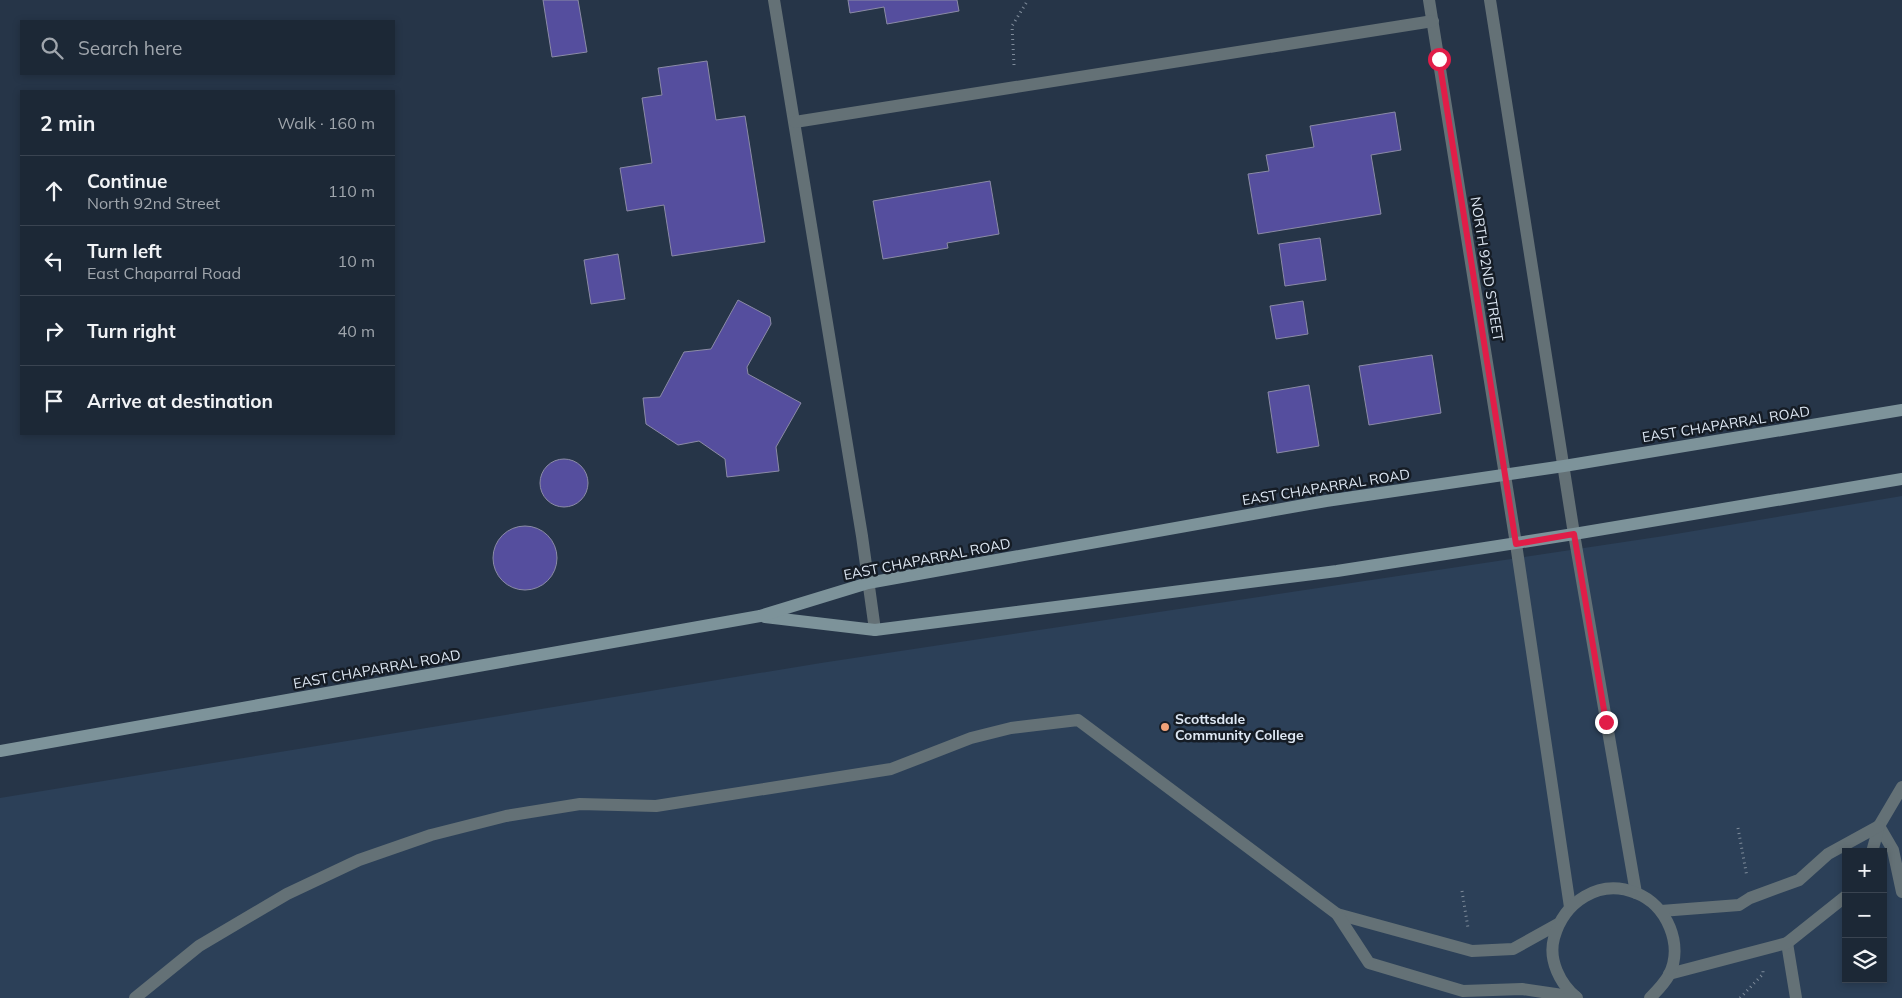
<!DOCTYPE html>
<meta charset="utf-8">
<style>
:root{--surface:#1c2836;--page:#25303e;--text:#f1f3f6;--muted:#a0a6ad;--line:#3a4451}
body{margin:0;font-family:Mulish,sans-serif;background:var(--page);color:var(--text)}
.controls{position:absolute;right:15px;bottom:15px;display:grid;overflow:hidden;border-radius:0px;box-shadow:0 2px 8px #0003}
.controls button{width:45px;height:45px;display:grid;place-items:center;padding:0;border:0;border-bottom:1px solid var(--line);background:var(--surface);color:var(--text);font:25px sans-serif}
.stop{position:absolute;width:15px;height:15px;margin:-11px;border:4px solid #e11d48;border-radius:50%;background:#fff}
.stop.end{background:#e11d48;border-color:#fff;box-shadow:0 1px 5px #0008}
.list{margin:0;padding:0;list-style:none}
h2{display:flex;justify-content:space-between;align-items:center;height:65px;margin:0;padding:0 20px;font-size:21px}
h2 small{font-size:16px;font-weight:400;color:var(--muted)}
.list li{display:grid;grid-template-columns:32px 1fr auto;gap:15px;align-items:center;box-sizing:border-box;height:70px;padding:0 20px;border-top:1px solid var(--line)}
.list b{display:block;font-size:19px;white-space:nowrap}
.list p{margin:0;font-size:16px;white-space:nowrap;color:var(--muted)}
.list em{font-size:16px;font-style:normal;color:var(--muted)}
.icon{flex:none;width:28px;height:28px;fill:none;stroke:currentColor;stroke-width:2;stroke-linecap:round;stroke-linejoin:round}
.map{position:relative;flex:none;width:1902px;height:998px;overflow:hidden}
.search{position:absolute;background:var(--surface);box-shadow:0 2px 8px #0003;left:20px;top:20px;width:375px;height:55px;display:flex;align-items:center;gap:12px;box-sizing:border-box;padding:0 18px;border-radius:0px;color:var(--muted);font-size:19px}
.panel{position:absolute;background:var(--surface);box-shadow:0 2px 8px #0003;left:20px;top:90px;width:375px;height:345px;border-radius:0px}
.map>svg:first-child{display:block}
</style>
<div class="map">
<svg width="1902" height="998" viewBox="0 0 1902 998">
<rect width="100%" height="100%" fill="#263548"/>
<path fill="#2c4058" fill-rule="evenodd" d="M1902,496V998H0V798L821,663L1664,536ZM1846,852H1883V979H1846Z"/>
<g fill="#554e9e" stroke="#8b8ba6">
<polygon points="543,0 578,0 587,52 552,57"/>
<polygon points="848,0 957,0 959,11 887,24 884,7 850,13"/>
<polygon points="707,61 716,120 745,116 765,242 672,256 664,205 627,211 620,168 652,163 642,98 662,95 658,68"/>
<polygon points="1395,112 1401,150 1371,155 1381,214 1258,234 1248,174 1269,171 1266,155 1314,147 1310,126"/>
<polygon points="990,181 999,234 947,243 948,248 883,259 873,201"/>
<polygon points="1320,238 1326,280 1285,286 1279,244"/>
<polygon points="618,254 625,299 591,304 584,260"/>
<polygon points="738,300 770,317 771,324 747,367 748,374 801,403 776,447 779,471 727,477 725,459 699,441 678,445 646,424 643,398 660,397 684,352 711,349"/>
<polygon points="1303,301 1308,334 1276,339 1270,306"/>
<polygon points="1432,355 1441,413 1369,425 1359,366"/>
<polygon points="1309,385 1319,446 1277,453 1268,392"/>
<circle cx="564" cy="483" r="24"/>
<circle cx="525" cy="558" r="32"/>
</g>
<g fill="none" stroke-linecap="round" stroke-linejoin="round">
<g stroke="#7e8b9a" stroke-width="3" stroke-dasharray="1 4" stroke-linecap="butt">
<polyline points="1014,65 1012,26 1028,0"/>
<polyline points="1738,828 1747,877"/>
<polyline points="1462,891 1468,928"/>
<polyline points="1740,998 1763,974 1763,971"/>
</g>
<g stroke="#647176" stroke-width="12">
<polyline points="1574,534 1636,893"/>
<polyline points="1516,544 1570,907"/>
<polyline points="1879,826 1893,850 1902,892"/>
<polyline points="1872,852 1879,826 1902,787"/>
<polyline points="1661,911 1739,905 1750,898 1799,880 1828,854 1879,826"/>
<polyline points="1337,914 1472,951 1513,949 1558,924"/>
<polyline points="1787,943 1796,998"/>
<polyline points="1669,974 1787,943 1846,896"/>
<polyline points="135,998 199,946 287,894 359,860 431,835 506,816 580,804 656,806 891,769 971,738 1011,728 1078,720 1337,914 1369,963 1463,991 1522,989 1576,997"/>
<path d="M1577,998C1560,984 1548,960 1554,938C1564,902 1599,878 1636,893C1667,905 1684,945 1669,975C1664,984 1657,991 1650,998"/>
</g>
<g stroke="#647176" stroke-width="12">
<polyline points="774,0 862,536 875,630"/>
<polyline points="1429,0 1516,544"/>
<polyline points="1490,0 1574,534"/>
<polyline points="795,122 1433,21"/>
</g>
<g stroke="#7d939a" stroke-width="12">
<polyline points="765,617 875,630 1337,571 1574,534 1902,479"/>
<polyline points="0,751 760,616 868,583 1326,501 1564,466 1902,410"/>
</g>
</g>
<g fill="none" stroke-linecap="round" stroke-linejoin="round">
<polyline stroke="#e11d48" stroke-width="6" points="1439,59 1516,544 1574,534 1606,722"/>
</g>
<circle fill="#f0a279" stroke="#151c25" stroke-width="2" cx="1165" cy="727" r="5"/>
<g text-anchor="middle" dominant-baseline="central" stroke-width="5" stroke-linejoin="round" paint-order="stroke">
<g font-size="14" fill="#dee8f4" stroke="#151c25">
<text transform="translate(1487 269) rotate(81)">NORTH 92ND STREET</text>
<text transform="translate(1726 424) rotate(-9)">EAST CHAPARRAL ROAD</text>
<text transform="translate(1326 487) rotate(-9)">EAST CHAPARRAL ROAD</text>
<text transform="translate(927 559) rotate(-11)">EAST CHAPARRAL ROAD</text>
<text transform="translate(377 669) rotate(-10)">EAST CHAPARRAL ROAD</text>
</g>
<g font-size="14" font-weight="bold" fill="#dee8f4" stroke="#151c25" text-anchor="start">
<text x="1175" y="719">Scottsdale<tspan x="1175" dy="16">Community College</tspan></text>
</g>
</g>
</svg>
<div class="controls">
<button>+</button>
<button>−</button>
<button><svg class="icon" aria-label="layers" viewBox="0 0 24 24"><path d="M12 4l9 5-9 5-9-5zM3 14l9 5 9-5"/></svg></button>
</div>
<div class="stop" style="left:1439px;top:59px"></div>
<div class="stop end" style="left:1606px;top:722px"></div>
<div class="search"><svg class="icon" aria-label="search" viewBox="0 0 24 24"><circle cx="10" cy="10" r="6"/><path d="M15 15l6 6"/></svg>Search here</div>
<section class="panel">
<h2>2 min<small>Walk · 160 m</small></h2>
<ul class="list">
<li><svg class="icon" aria-label="ahead" viewBox="0 0 24 24"><path d="M12 20V5M6 11l6-6 6 6"/></svg><div><b>Continue</b><p>North 92nd Street</p></div><em>110 m</em></li>
<li><svg class="icon" aria-label="left" viewBox="0 0 24 24"><path d="M17 20v-9H6M10 6l-5 5 5 5"/></svg><div><b>Turn left</b><p>East Chaparral Road</p></div><em>10 m</em></li>
<li><svg class="icon" aria-label="right" viewBox="0 0 24 24"><path d="M7 20v-9h11M14 6l5 5-5 5"/></svg><div><b>Turn right</b></div><em>40 m</em></li>
<li><svg class="icon" aria-label="arrive" viewBox="0 0 24 24"><path d="M6 21V4h12l-3 4 3 4H6"/></svg><div><b>Arrive at destination</b></div></li>
</ul>
</section>
</div>
